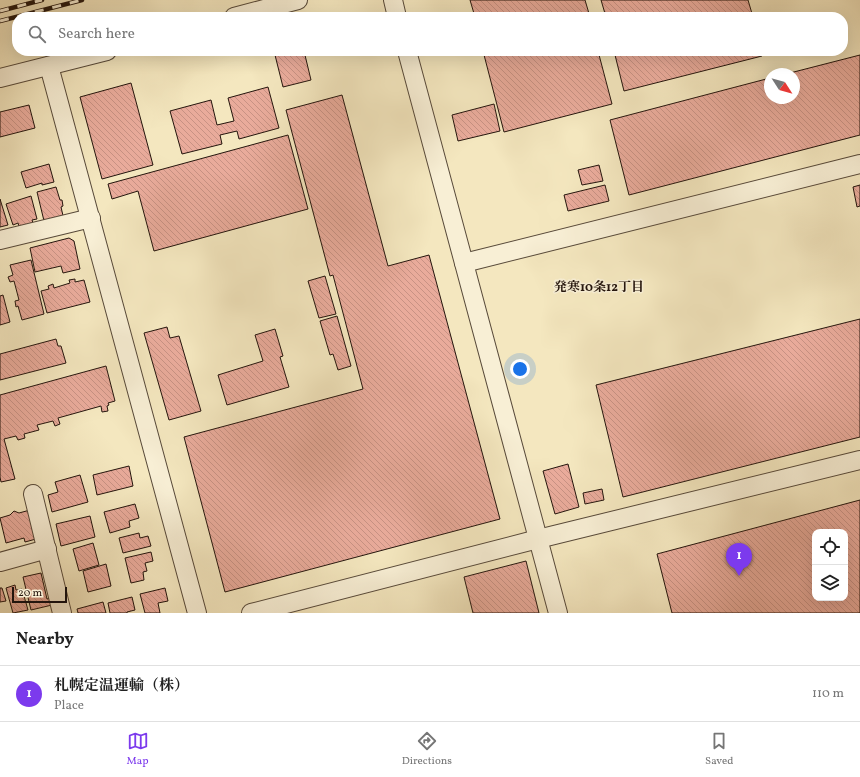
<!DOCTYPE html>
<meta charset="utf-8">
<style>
:root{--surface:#fff;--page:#f6f6f6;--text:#222;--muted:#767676;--line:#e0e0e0;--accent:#7c3aed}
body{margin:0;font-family:Vollkorn,"Noto Serif JP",serif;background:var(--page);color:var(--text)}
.controls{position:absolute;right:12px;bottom:12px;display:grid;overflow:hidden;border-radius:8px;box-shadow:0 4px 16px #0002}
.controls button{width:36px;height:36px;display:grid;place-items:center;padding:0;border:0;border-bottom:1px solid var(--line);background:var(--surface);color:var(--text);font:20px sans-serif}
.compass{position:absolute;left:764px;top:68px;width:36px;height:36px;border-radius:50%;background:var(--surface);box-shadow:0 4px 16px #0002;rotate:126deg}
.scale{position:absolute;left:12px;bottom:10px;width:55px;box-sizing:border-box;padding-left:4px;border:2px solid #24150d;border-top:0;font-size:11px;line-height:14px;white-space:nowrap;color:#24150d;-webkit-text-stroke:3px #f8efd5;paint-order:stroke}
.you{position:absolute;left:520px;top:369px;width:14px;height:14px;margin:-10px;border:3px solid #fff;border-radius:50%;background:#1a73e8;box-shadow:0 0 0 6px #1a73e833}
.badge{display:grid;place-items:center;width:26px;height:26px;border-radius:50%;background:var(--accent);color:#fff;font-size:13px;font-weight:700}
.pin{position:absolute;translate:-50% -33px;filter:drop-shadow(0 1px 2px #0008)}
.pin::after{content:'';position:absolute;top:21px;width:14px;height:12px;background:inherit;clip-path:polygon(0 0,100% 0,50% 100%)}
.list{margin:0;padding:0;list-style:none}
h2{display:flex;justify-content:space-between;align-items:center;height:52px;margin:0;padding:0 16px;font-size:17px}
h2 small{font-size:13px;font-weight:400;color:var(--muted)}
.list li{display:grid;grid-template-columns:26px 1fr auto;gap:12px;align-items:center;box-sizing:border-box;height:56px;padding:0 16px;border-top:1px solid var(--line)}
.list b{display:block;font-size:15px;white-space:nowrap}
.list p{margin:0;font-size:13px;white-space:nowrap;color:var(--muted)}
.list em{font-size:13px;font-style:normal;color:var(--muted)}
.icon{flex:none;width:22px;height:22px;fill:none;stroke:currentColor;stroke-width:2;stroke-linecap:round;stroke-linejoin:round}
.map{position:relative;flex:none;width:860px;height:613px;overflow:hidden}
.search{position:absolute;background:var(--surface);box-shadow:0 4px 16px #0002;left:12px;right:12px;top:12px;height:44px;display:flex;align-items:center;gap:10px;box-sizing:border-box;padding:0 14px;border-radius:16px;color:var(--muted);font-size:15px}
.sheet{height:108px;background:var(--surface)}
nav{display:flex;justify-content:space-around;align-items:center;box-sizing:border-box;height:56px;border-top:1px solid var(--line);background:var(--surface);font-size:11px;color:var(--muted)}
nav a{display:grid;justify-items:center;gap:2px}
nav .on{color:var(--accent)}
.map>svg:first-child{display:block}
</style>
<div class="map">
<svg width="860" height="613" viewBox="0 0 860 613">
<defs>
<pattern id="building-back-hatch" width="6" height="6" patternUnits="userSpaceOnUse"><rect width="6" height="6" fill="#e9ab9b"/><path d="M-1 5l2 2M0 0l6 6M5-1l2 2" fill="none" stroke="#c89284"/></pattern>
</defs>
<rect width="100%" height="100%" fill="#f4e7bf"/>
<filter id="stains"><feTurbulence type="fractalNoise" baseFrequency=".005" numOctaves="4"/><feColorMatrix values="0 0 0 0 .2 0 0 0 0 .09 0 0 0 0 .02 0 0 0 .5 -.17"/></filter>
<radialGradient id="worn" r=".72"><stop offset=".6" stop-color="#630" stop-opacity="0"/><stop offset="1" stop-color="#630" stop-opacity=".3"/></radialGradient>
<g fill="url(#building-back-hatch)" stroke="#24150d" fill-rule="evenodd">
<polygon points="470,0 585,0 590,17 475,17"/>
<polygon points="601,0 748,0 753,17 606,17"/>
<polygon points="274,51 304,51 311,80 283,87"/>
<polygon points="483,51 598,51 612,104 504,132"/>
<polygon points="614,51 761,51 762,56 624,91"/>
<polygon points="860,55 860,135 629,195 610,120 770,78 770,98 794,98 794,74 786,74"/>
<polygon points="131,83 153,165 102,179 80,97"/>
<polygon points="268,87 279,128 239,139 237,131 220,135 222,144 182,154 170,111 211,100 217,125 234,121 228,98"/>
<polygon points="342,95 388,266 429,255 500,519 225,592 184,437 363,389 333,275 330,276 286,110"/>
<polygon points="494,104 500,131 458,141 452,115"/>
<polygon points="29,105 35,128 0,137 0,112"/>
<polygon points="288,135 308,209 154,251 138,191 112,199 108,184"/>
<polygon points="49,164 54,182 42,185 42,183 26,188 21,172"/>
<polygon points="599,165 603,181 582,185 578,170"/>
<polygon points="605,185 609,201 568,211 564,195"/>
<polygon points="860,185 860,206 857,207 853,187"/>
<polygon points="56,187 60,200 62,200 63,206 61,207 64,220 45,225 37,192"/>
<polygon points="31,196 37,219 32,220 34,226 20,230 18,223 13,225 6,204"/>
<polygon points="0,199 8,225 0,227"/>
<polygon points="69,238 74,241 80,269 63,273 61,266 35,272 30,248"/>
<polygon points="31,260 44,314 22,320 18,306 16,307 15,301 19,300 14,281 10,282 8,277 13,275 10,265"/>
<polygon points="325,276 336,314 319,318 308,281"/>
<polygon points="75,279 75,282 84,280 90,302 47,313 41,291 49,289 48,286 53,284 54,288 70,283 69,280"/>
<polygon points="3,295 10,322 0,325 0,296"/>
<polygon points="337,316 351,366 338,370 333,354 330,355 320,321"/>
<polygon points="860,319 860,437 623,497 596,385"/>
<polygon points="167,327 170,338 179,336 201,411 169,420 144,333"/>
<polygon points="275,329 283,356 280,357 289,387 227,405 218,375 263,361 255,335"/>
<polygon points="56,339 58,346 61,346 66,363 0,380 0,354"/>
<polygon points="106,366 115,401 108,403 109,405 107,406 108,411 102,412 101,406 58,418 60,424 55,426 53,421 37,425 39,430 24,434 25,438 18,440 16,436 4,439 15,479 1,482 0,477 0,395"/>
<polygon points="568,464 579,507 555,514 543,471"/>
<polygon points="129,466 133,486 97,495 93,475"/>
<polygon points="80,475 88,502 52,512 48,495 58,492 55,482"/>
<polygon points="602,489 604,500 585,504 583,493"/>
<path d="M860,500V613H672L657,554ZM815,532H845V598H815Z"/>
<polygon points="135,504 139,518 129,521 130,527 110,533 104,512"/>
<polygon points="30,510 36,539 25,542 24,538 6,543 0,518 10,515 14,511 19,513"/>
<polygon points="90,516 95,537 61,546 56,524"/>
<polygon points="139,533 140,538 148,536 151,546 123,553 119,538"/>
<polygon points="93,543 99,565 79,571 73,549"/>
<polygon points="151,552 153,561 145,563 147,571 143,572 144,580 131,583 125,558"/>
<polygon points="526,561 539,613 473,613 464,577"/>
<polygon points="106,564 111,586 88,592 83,571"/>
<polygon points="41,573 47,599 50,598 52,605 31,610 23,577"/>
<polygon points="15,585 16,590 22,589 28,610 13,613 6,588"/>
<polygon points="0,588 2,588 6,601 0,602"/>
<polygon points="165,588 168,601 158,603 160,613 145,613 140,594"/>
<polygon points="132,597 135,610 127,612 127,613 110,613 108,603"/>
<polygon points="103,602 106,613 78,613 77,609"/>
</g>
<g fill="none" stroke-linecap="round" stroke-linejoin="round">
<defs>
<g id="minor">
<polyline points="393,0 397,17"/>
<polyline points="234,17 298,0"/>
<polyline points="407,51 558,613"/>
<polyline points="49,66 197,613"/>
<polyline points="0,78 107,51"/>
<polyline points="0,240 91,218"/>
<polyline points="464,263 860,164"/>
<polyline points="33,494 62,613"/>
<polyline points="0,562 47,549"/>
<polyline points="251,613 538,539 860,460"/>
</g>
</defs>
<use href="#minor" stroke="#584a3a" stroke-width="20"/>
<use href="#minor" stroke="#f8efd5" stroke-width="18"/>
<defs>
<g id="rail">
<polyline points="0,11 42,0"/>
<polyline points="0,21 82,0"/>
</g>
</defs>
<use href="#rail" stroke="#24150d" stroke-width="4.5"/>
<use href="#rail" stroke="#f8efd5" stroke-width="3" stroke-dasharray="9" stroke-linecap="butt"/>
</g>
<g text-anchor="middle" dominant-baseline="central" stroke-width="3" stroke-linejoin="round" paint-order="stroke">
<g font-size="13" font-weight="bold" fill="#24150d" stroke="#f8efd5">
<text x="599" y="288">発寒10条12丁目</text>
</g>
</g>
<rect width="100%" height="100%" filter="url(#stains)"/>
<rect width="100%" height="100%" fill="url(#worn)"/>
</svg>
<div class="controls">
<button><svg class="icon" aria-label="locate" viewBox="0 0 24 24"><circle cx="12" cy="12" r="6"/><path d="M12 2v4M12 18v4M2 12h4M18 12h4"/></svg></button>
<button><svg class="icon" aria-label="layers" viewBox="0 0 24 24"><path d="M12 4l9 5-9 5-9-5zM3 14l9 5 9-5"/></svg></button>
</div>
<svg class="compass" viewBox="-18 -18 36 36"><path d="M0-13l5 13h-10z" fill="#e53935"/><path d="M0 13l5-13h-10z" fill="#767676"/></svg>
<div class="scale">20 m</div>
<div class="you"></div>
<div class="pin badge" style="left:739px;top:576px">1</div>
<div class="search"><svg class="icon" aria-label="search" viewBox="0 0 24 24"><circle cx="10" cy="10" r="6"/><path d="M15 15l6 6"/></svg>Search here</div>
</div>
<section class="sheet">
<h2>Nearby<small></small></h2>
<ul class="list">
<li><span class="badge">1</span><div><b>札幌定温運輸（株）</b><p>Place</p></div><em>110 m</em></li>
</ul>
</section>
<nav>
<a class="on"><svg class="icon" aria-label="map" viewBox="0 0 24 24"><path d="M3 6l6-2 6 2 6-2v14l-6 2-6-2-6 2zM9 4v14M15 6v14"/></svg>Map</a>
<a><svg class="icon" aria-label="directions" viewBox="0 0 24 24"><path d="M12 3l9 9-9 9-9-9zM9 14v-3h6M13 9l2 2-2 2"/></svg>Directions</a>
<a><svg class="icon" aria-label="saved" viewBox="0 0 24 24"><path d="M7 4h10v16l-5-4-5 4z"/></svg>Saved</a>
</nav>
